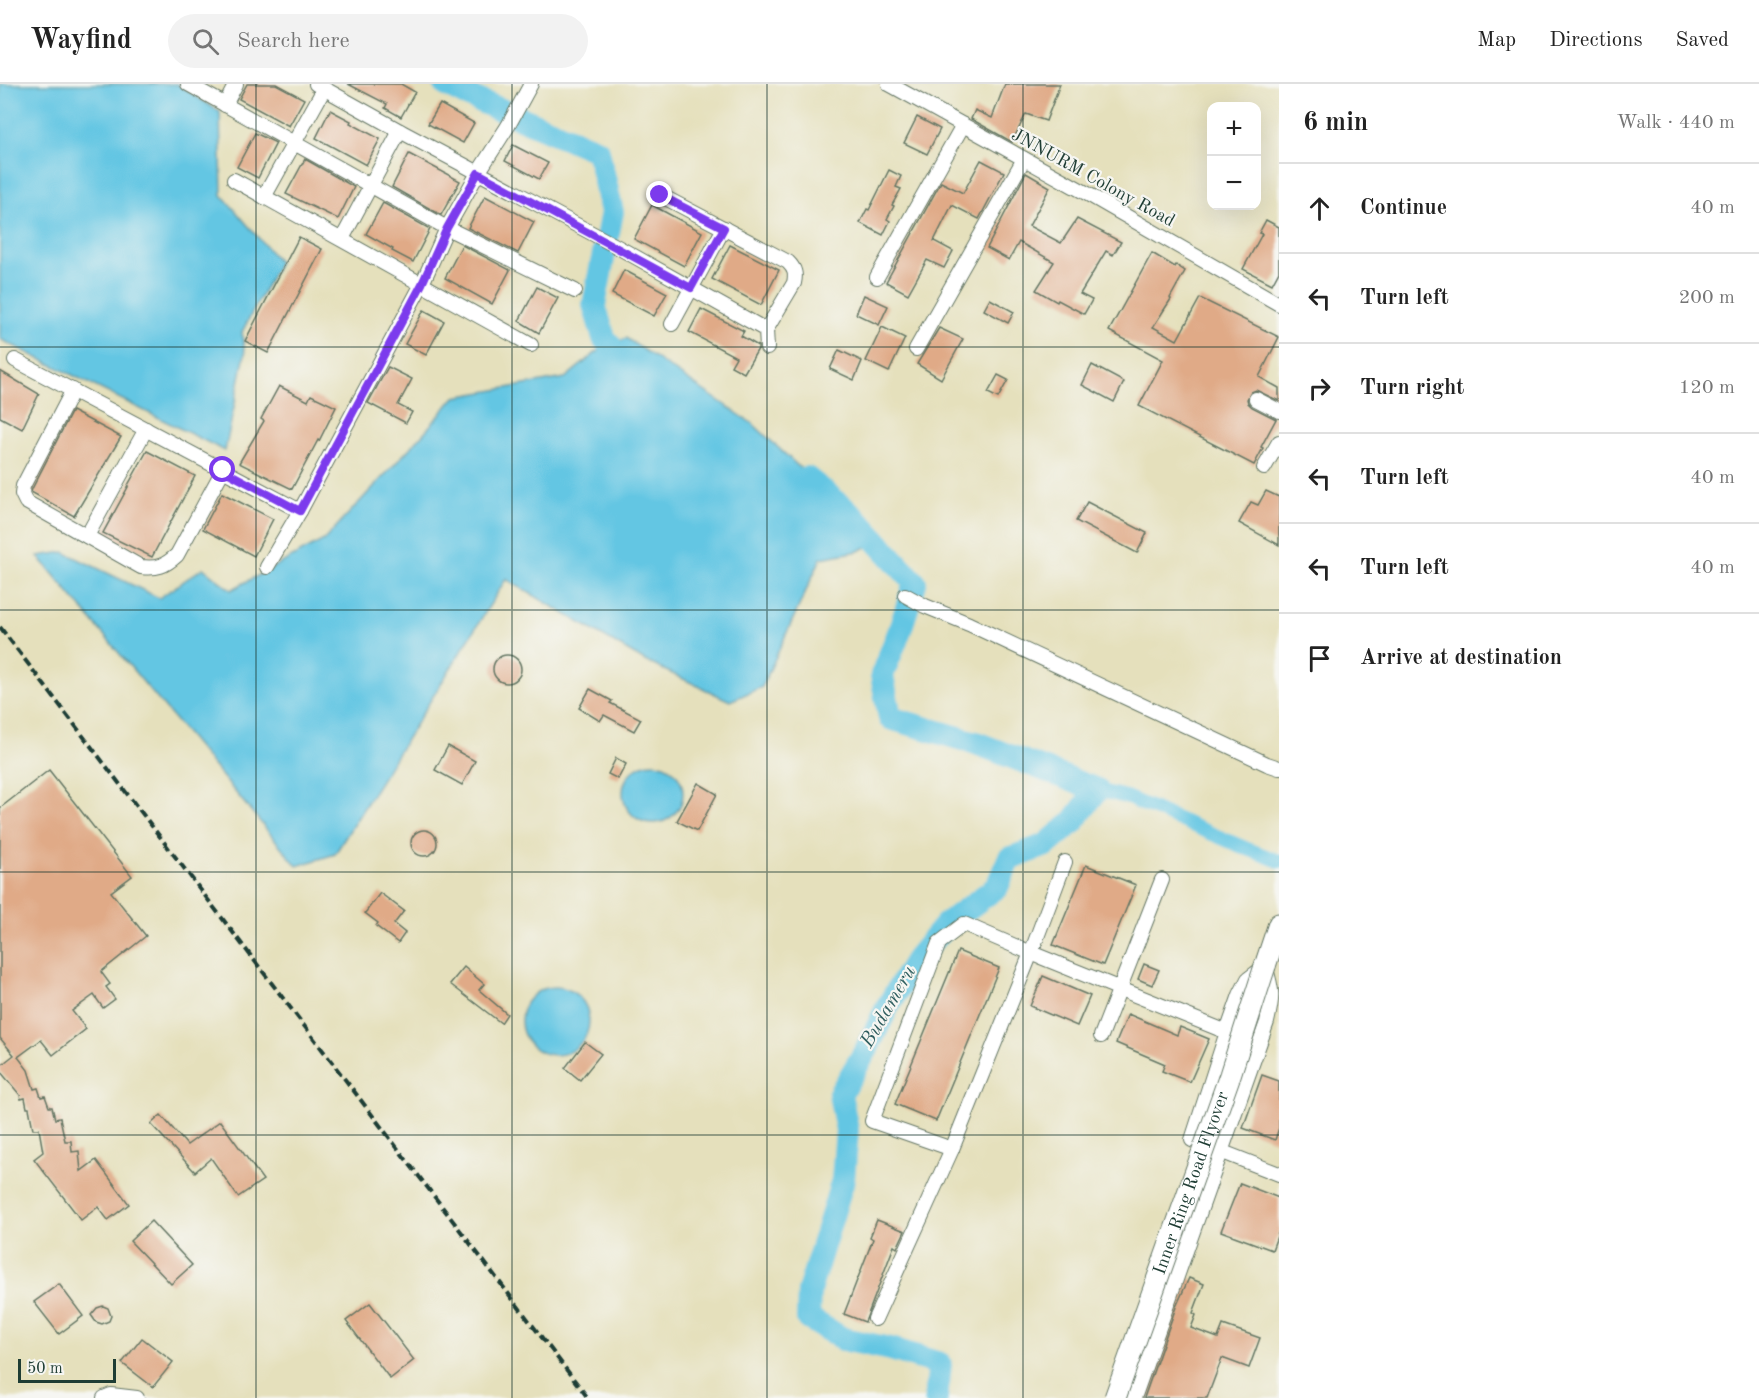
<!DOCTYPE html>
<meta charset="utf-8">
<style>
:root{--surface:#fff;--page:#f2f2f2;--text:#222;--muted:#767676;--line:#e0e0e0}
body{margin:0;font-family:"Old Standard TT",serif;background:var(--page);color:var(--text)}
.controls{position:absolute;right:18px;top:18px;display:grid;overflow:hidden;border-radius:12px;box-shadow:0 6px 24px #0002}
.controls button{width:54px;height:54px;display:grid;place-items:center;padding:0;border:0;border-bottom:2px solid var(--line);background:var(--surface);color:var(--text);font:30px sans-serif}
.scale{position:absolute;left:18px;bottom:15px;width:98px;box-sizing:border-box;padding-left:6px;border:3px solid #1f3d34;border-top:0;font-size:16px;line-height:21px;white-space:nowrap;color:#1f3d34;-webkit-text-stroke:4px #f6f6f2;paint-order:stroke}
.stop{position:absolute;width:18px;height:18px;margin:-14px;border:4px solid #7c3aed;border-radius:50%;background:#fff}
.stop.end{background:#7c3aed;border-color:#fff;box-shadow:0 2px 6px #0008}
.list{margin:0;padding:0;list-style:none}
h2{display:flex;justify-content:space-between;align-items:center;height:78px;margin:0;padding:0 24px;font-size:26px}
h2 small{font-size:20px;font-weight:400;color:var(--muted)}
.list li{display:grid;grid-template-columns:39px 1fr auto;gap:18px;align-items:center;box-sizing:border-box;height:90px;padding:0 24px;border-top:2px solid var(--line)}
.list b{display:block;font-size:22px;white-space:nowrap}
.list em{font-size:20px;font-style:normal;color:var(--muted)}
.icon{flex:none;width:33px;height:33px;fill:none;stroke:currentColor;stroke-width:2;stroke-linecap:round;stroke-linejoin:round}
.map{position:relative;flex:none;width:1279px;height:1314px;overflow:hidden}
header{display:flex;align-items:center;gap:36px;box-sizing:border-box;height:84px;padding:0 30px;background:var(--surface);border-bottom:2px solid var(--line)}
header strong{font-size:28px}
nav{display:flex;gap:33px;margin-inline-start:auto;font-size:21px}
.search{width:420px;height:54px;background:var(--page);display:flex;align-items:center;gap:15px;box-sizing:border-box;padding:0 21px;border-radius:33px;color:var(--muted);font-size:22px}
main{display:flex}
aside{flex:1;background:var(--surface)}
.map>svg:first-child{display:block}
</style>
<header>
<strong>Wayfind</strong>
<div class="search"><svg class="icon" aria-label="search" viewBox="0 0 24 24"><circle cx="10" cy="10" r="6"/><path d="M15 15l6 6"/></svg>Search here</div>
<nav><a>Map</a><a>Directions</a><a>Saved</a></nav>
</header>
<main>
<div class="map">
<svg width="1279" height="1314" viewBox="0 0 1279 1314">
<rect width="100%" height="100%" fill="#f6f6f2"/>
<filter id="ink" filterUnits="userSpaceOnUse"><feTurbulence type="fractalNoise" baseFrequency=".0167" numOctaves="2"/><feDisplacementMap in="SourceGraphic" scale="12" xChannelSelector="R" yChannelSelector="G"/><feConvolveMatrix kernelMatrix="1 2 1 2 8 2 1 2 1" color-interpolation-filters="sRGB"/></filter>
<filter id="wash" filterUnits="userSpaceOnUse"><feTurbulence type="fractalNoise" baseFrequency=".008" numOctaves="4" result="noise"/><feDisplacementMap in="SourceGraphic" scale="24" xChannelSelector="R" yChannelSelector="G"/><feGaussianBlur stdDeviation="1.35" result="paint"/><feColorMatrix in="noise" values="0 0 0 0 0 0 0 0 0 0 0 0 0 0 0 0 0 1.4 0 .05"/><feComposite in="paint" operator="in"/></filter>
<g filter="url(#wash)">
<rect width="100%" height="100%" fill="#e5e0bc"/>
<g fill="#64c6e3" stroke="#42828c" stroke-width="1.5">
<polygon points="0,0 177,0 220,28 222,111 279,178 242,248 245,270 225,367 0,255"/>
<polygon points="626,254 753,340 878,457 859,467 821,474 762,603 730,617 645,577 506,495 335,770 297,782 38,472 64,468 159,514 203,484 231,506 324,456 423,350 455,313 565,294 597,268"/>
<circle cx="653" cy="709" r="30"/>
<circle cx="555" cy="937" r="34"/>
</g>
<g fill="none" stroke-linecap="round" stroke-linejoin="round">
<polyline stroke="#64c6e3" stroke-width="14" points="1097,706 1126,713 1245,764 1279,777"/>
<g stroke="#64c6e3" stroke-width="24">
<polyline points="445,0 466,11 598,67 612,128 594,221 604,254 615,268 637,277"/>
<polyline points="807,394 854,432 915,499 900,546 882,591 890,634 976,659 1097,706 1073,738 1046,761 1009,775 997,803 945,841 915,877 888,922 865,968 840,1010 847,1046 843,1096 809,1207 808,1234 843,1255 891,1265 940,1280 936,1314"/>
</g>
</g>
<g id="blocks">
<g fill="#e0aa87">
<polygon points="247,0 276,0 304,15 289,42 239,15"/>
<polygon points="348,0 401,0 415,8 401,33 385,24 387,20"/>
<polygon points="1005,0 1060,0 1046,37 1026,30 1012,58 971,35 975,26 992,34"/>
<polygon points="440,20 474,39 463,59 428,40"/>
<polygon points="330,26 351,37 350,39 380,55 366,81 316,54"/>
<polygon points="917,33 940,45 927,70 904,59"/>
<polygon points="255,49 276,59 258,94 237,83"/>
<polygon points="513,61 548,79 539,95 505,77"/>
<polygon points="409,70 460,97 441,131 392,103"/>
<polygon points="305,75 354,103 338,135 286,110"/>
<polygon points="981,76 1004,88 979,135 952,121 934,157 953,167 944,184 927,176 908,210 886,198 941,98 963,109"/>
<polygon points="889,86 901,92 896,103 901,105 892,121 894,122 887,135 890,137 883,151 860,139 867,125 869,126"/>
<polygon points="1026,89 1050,103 1029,142 1061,159 1077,135 1121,158 1113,171 1106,167 1080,210 1092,216 1084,230 1058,216 1057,218 1036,206 1054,178 1019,158 1009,176 987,164"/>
<polygon points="485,112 534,138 518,169 468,144"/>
<polygon points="383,119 430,145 413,178 392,167 393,165 366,150"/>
<polygon points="652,121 702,148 684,182 634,155"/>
<polygon points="1266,136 1279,143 1279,187 1272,200 1243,185 1262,150 1259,149"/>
<polygon points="299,153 322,165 268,269 245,257"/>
<polygon points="462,161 510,186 492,220 445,194"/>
<polygon points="730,161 779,186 761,221 712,195"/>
<polygon points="1152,169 1175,183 1176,181 1185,187 1170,214 1171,215 1153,243 1177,256 1200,214 1279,253 1259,293 1279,304 1279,317 1256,306 1251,308 1247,315 1248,319 1252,323 1276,335 1261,363 1263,364 1254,381 1139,322 1163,276 1109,247"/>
<polygon points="624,186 667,209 654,232 612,210"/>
<polygon points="537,203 558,214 539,249 519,237"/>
<polygon points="864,211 888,222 879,241 856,230"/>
<polygon points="990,215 1014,228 1008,239 984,226"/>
<polygon points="701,225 744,247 741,252 758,262 758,265 744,289 731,282 736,273 689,248"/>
<polygon points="424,226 444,237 426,271 405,260"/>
<polygon points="882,243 905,254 889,288 866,277"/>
<polygon points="939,244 963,255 941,295 917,280"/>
<polygon points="839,266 862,277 854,296 830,285"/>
<polygon points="1092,281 1124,298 1114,318 1082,301"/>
<polygon points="388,283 412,295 398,321 412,328 406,339 368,319"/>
<polygon points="0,287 39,310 22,345 0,333"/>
<polygon points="998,291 1008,296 998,314 988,309"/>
<polygon points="279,302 308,317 311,311 336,323 319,357 318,356 292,405 239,379 264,337 261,335"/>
<polygon points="72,327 121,353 74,432 31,408 32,405"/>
<polygon points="147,367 195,392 152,473 103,449 128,403 127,403"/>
<polygon points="1266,407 1279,413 1279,461 1239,439 1251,418 1258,421"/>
<polygon points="222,409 273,435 254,472 203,445"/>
<polygon points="1087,418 1147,449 1137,469 1076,437"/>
<circle cx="507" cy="585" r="14"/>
<polygon points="590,605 612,617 610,619 641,635 634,647 604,631 600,637 579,624"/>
<polygon points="448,662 475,677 462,701 435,686"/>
<polygon points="616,674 626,680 618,695 608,690"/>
<polygon points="49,686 132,792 111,808 146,852 101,888 110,900 106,903 115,915 103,924 94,911 72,927 86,945 53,971 41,956 18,973 28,986 34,1005 38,1004 41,1013 45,1012 49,1023 52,1023 55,1035 60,1034 65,1057 71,1057 72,1068 79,1067 81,1087 96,1076 129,1120 108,1136 98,1123 81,1136 34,1075 43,1068 39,1045 33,1045 29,1024 27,1024 25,1014 21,1015 20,1011 0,987 0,982 14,971 0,954 0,724"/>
<polygon points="698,699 717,710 697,747 677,737"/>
<circle cx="424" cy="759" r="13"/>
<polygon points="1086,781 1136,801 1103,881 1053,861"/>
<polygon points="380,809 404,827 394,840 405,849 398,859 376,842 378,839 365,829"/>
<polygon points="958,867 999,884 936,1037 895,1020"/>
<polygon points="1144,880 1159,886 1152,901 1138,895"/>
<polygon points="464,883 484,900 479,906 507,930 501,939 450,900"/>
<polygon points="1043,892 1090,912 1077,942 1030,922"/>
<polygon points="1128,930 1177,951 1180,943 1209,955 1190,998 1162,987 1165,980 1116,959"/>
<polygon points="585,958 601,970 580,996 565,984"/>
<polygon points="1262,991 1279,997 1279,1044 1275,1056 1243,1044"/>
<polygon points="161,1031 187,1061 220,1037 263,1096 238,1113 211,1074 195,1088 151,1040"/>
<polygon points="1240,1099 1279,1114 1279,1147 1272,1166 1221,1147"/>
<polygon points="877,1136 905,1147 897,1164 894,1162 865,1238 844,1230 873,1155 870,1153"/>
<polygon points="151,1137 192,1181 171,1200 130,1157"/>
<polygon points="1189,1194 1204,1200 1193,1229 1196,1231 1191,1244 1218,1254 1223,1241 1260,1254 1249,1284 1222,1274 1207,1314 1144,1314 1176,1223"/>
<polygon points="59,1200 83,1232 59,1250 34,1218"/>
<polygon points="370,1219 414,1276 390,1295 346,1237"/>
<polygon points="103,1222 108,1224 111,1232 109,1237 102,1240 96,1238 91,1231 97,1224"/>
<polygon points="142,1254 173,1278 153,1303 122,1279"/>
</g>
</g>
</g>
<g filter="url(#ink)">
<use href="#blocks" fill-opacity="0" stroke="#647664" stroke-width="1.5"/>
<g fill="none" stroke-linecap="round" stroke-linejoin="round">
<defs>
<g id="minor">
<polyline points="188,0 447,144 575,207"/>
<polyline points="316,0 400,47 614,161 766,246"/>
<polyline points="889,0 1086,109 1279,220"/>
<polyline points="225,21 236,0"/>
<polyline points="234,96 531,261"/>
<path d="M660,111L788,178C795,185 796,190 794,199L766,246L767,264"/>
<polyline points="264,113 324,5"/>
<polyline points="342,155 400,47"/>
<polyline points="877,193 963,41"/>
<polyline points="672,240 724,144"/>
<polyline points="916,265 1024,75"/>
<polyline points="15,276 300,427"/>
<path d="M73,306L23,402L22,410L26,418L141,483C157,485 165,482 177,471L223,386"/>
<polyline points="1256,315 1279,327"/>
<polyline points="1264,384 1279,358"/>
<polyline points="87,452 146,345"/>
<polyline points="267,483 300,427 422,200 447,144 478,89 508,42 531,0"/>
<polyline points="905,511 925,522 969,540 1267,680 1279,684"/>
<polyline points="1101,952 1162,796"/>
<polyline points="952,1065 872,1037 939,859 964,840 1031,869 1227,948 1192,1056 1279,1090"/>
<polyline points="875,1235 952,1065 1031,869 1065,778"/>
<polyline points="104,1314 111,1311 137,1314"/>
<path d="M1134,1314L1267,938C1273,913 1273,907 1265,882L1248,895L1240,911L1227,948"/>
</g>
<polyline id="primary" points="1265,882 1279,840"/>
</defs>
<use href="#minor" stroke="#647664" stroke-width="16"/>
<use href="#primary" stroke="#647664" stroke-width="23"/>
<use href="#minor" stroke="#fff" stroke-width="14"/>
<use href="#primary" stroke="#fff" stroke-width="21"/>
<polyline stroke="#1f3d34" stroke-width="4" stroke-dasharray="9 4.5" stroke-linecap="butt" points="0,543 588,1314"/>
<defs>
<g id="primary-bridge">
<path id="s1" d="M1115,1314L1230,991L1265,882"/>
</g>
</defs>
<use href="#primary-bridge" stroke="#647664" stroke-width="23" stroke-linecap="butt"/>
<use href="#primary-bridge" stroke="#fff" stroke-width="21"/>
</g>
</g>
<g fill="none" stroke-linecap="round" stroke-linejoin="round" filter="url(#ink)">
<polyline stroke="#7c3aed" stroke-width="8" points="223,386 300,427 422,200 447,144 478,89 691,204 724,144 660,111"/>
</g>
<path fill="none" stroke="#1f3d34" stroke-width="1.5" stroke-opacity="0.55" d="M256,0V1314M512,0V1314M767,0V1314M1023,0V1314M0,263H1279M0,526H1279M0,788H1279M0,1051H1279"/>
<g text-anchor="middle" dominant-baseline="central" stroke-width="4.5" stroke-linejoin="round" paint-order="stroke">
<g font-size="18" fill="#1f3d34" stroke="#f6f6f2">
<text transform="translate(1093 94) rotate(29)">JNNURM Colony Road</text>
<text stroke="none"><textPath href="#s1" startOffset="228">Inner Ring Road Flyover</textPath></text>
</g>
<g font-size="20" font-style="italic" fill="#305f60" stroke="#f6f6f2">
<text transform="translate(889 923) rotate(-60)">Budameru</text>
</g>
</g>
</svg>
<div class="controls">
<button>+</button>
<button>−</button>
</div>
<div class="scale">50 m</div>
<div class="stop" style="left:223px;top:386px"></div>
<div class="stop end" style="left:660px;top:111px"></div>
</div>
<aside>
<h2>6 min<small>Walk · 440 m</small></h2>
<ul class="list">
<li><svg class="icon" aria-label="ahead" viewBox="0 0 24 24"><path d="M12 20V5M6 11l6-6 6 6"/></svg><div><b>Continue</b></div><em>40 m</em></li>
<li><svg class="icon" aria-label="left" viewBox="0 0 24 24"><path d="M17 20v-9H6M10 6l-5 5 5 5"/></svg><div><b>Turn left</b></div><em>200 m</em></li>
<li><svg class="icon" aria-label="right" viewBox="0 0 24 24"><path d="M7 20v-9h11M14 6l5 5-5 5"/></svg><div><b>Turn right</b></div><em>120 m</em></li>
<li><svg class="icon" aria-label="left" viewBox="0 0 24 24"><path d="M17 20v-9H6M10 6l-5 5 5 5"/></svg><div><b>Turn left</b></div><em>40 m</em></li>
<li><svg class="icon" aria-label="left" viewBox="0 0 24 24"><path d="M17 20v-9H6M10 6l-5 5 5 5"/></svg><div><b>Turn left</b></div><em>40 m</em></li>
<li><svg class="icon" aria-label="arrive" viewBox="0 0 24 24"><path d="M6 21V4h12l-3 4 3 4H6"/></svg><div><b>Arrive at destination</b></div></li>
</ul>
</aside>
</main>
